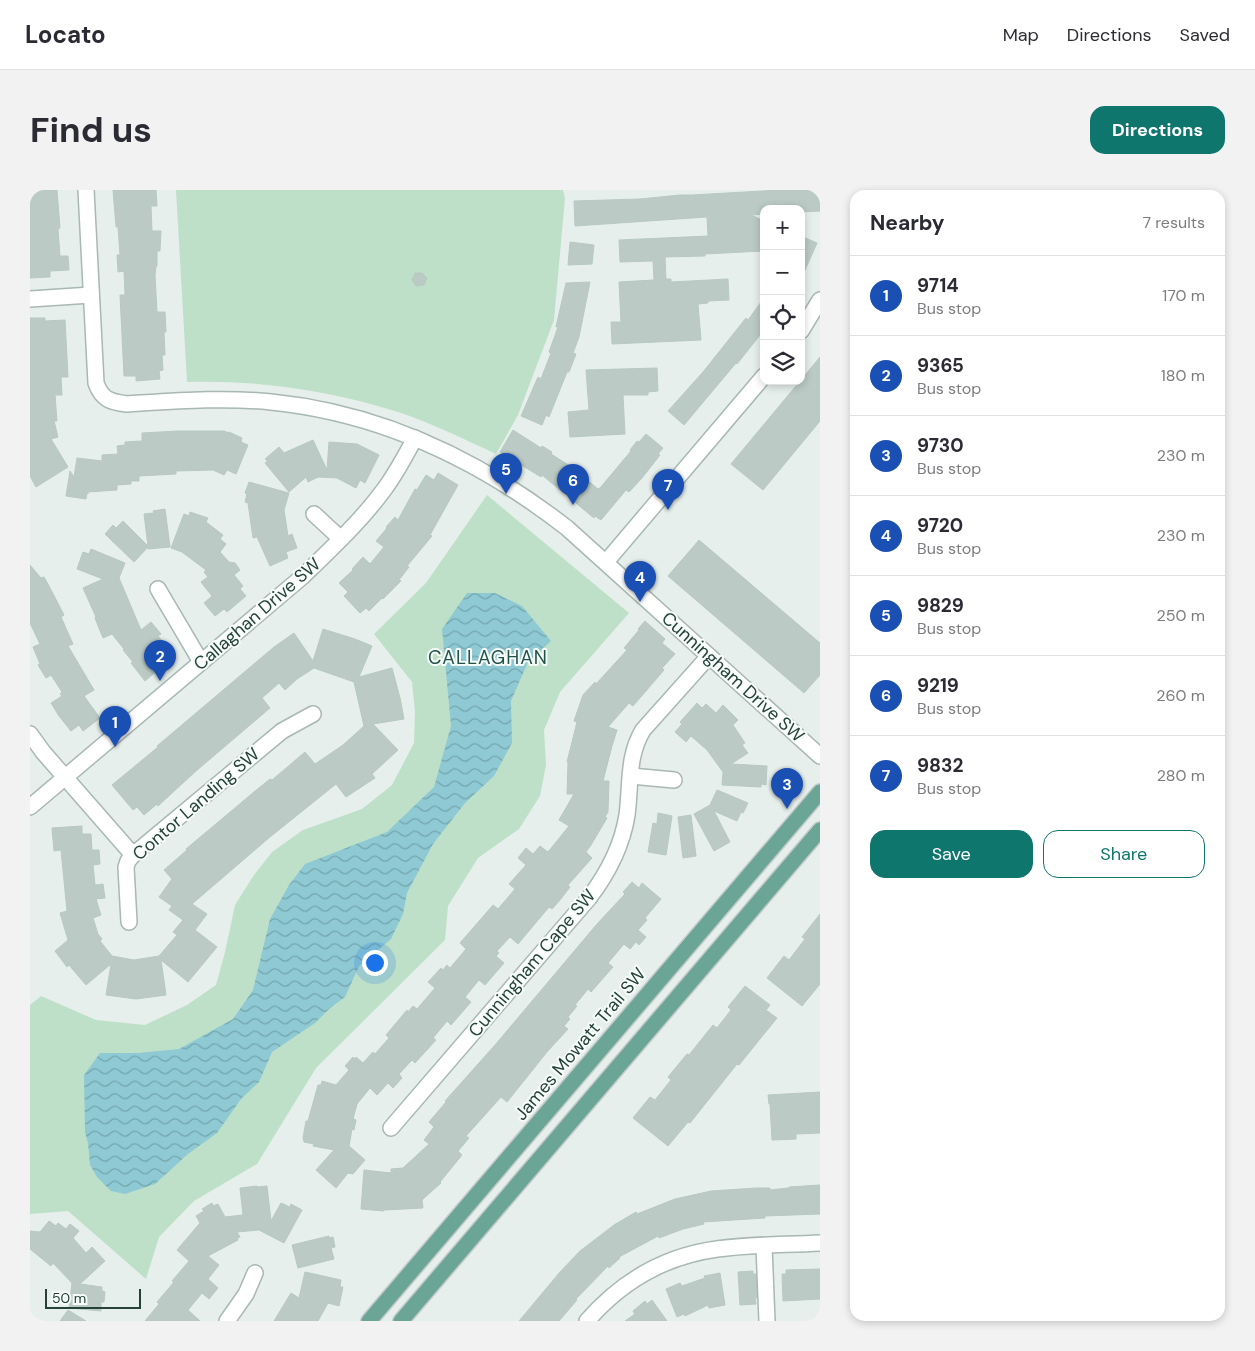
<!DOCTYPE html>
<meta charset="utf-8">
<style>
:root{--surface:#fff;--page:#f2f2f3;--text:#2b2b33;--muted:#7c7c81;--line:#e1e1e2;--accent:#0f766e}
body{margin:0;font-family:"DM Sans",sans-serif;background:var(--page);color:var(--text)}
.controls{position:absolute;right:15px;top:15px;display:grid;overflow:hidden;border-radius:10px;box-shadow:0 2px 8px #0003}
.controls button{width:45px;height:45px;display:grid;place-items:center;padding:0;border:0;border-bottom:1px solid var(--line);background:var(--surface);color:var(--text);font:25px sans-serif}
.scale{position:absolute;left:15px;bottom:12px;width:96px;box-sizing:border-box;padding-left:5px;border:2px solid #24423a;border-top:0;font-size:14px;line-height:18px;white-space:nowrap;color:#24423a;-webkit-text-stroke:4px #f7fbf9;paint-order:stroke}
.you{position:absolute;left:344px;top:772px;width:18px;height:18px;margin:-12px;border:4px solid #fff;border-radius:50%;background:#1a73e8;box-shadow:0 0 0 8px #1a73e833}
.badge{display:grid;place-items:center;width:32px;height:32px;border-radius:50%;background:var(--accent);color:#fff;font-size:16px;font-weight:700}
.pin{position:absolute;translate:-50% -41px;filter:drop-shadow(0 1px 2px #0008)}
.pin::after{content:'';position:absolute;top:26px;width:18px;height:15px;background:inherit;clip-path:polygon(0 0,100% 0,50% 100%)}
.list{margin:0;padding:0;list-style:none}
h2{display:flex;justify-content:space-between;align-items:center;height:65px;margin:0;padding:0 20px;font-size:21px}
h2 small{font-size:16px;font-weight:400;color:var(--muted)}
.list li{display:grid;grid-template-columns:32px 1fr auto;gap:15px;align-items:center;box-sizing:border-box;height:80px;padding:0 20px;border-top:1px solid var(--line)}
.list b{display:block;font-size:19px;white-space:nowrap}
.list p{margin:0;font-size:16px;white-space:nowrap;color:var(--muted)}
.list em{font-size:16px;font-style:normal;color:var(--muted)}
.actions{display:flex;gap:10px;padding:15px 20px}
.actions a{flex:1;padding:11px 0;border:1px solid var(--accent);border-radius:15px;text-align:center;font-size:18px;color:var(--accent)}
.actions .main{background:var(--accent);color:#fff}
.icon{flex:none;width:28px;height:28px;fill:none;stroke:currentColor;stroke-width:2;stroke-linecap:round;stroke-linejoin:round}
.map{position:relative;flex:none;width:790px;height:1131px;overflow:hidden;border-radius:15px}
header{display:flex;align-items:center;gap:30px;box-sizing:border-box;height:70px;padding:0 25px;background:var(--surface);border-bottom:1px solid var(--line)}
header strong{font-size:24px}
nav{display:flex;gap:28px;margin-inline-start:auto;font-size:18px}
.intro{display:flex;align-items:center;justify-content:space-between;box-sizing:border-box;height:120px;padding:0 30px}
h1{margin:0;font-size:35px}
.button{padding:12px 22px;border-radius:15px;background:var(--accent);color:#fff;font-size:18px;font-weight:700}
main{display:flex;gap:30px;padding:0 30px}
aside{flex:1;background:var(--surface);border-radius:15px;box-shadow:0 2px 8px #0003}
.map>svg:first-child{display:block}
</style>
<header>
<strong>Locato</strong>
<nav><a>Map</a><a>Directions</a><a>Saved</a></nav>
</header>
<div class="intro"><h1>Find us</h1><a class="button">Directions</a></div>
<main>
<div class="map">
<svg width="790" height="1131" viewBox="0 0 790 1131">
<defs>
<pattern id="water-waves" width="16" height="10" patternUnits="userSpaceOnUse" patternTransform="scale(1.25)"><rect width="16" height="10" fill="#8ec9d4"/><path d="M0 5q4-4 8 0t8 0" fill="none" stroke="#74a5ad"/></pattern>
</defs>
<rect width="100%" height="100%" fill="#e6efeb"/>
<g fill="#bfe0c8">
<path d="M146,0H533L535,8L524,130L488,225L466,264C434,249 401,233 368,222C299,200 229,190 157,192Z"/>
<polygon points="457,305 599,423 530,502 514,540 516,575 510,606 489,639 448,668 418,716 415,750 286,878 227,974 164,1011 129,1047 116,1089 38,1021 0,1024 0,815 11,806 66,830 115,835 157,815 186,795 195,762 205,715 224,685 242,662 273,640 332,619 362,595 384,553 385,522 382,492 344,444 396,393"/>
</g>
<polygon fill="url(#water-waves)" points="437,403 465,403 492,416 521,451 498,472 481,511 482,553 464,586 435,613 403,654 377,703 373,724 361,749 329,776 315,807 300,818 285,833 242,862 229,892 211,909 187,943 158,964 125,994 95,1004 81,1001 67,987 60,975 58,953 55,942 54,885 70,863 108,863 149,859 203,829 223,800 240,729 259,695 275,674 357,642 404,597 421,536 412,439"/>
<g fill="#bbcac4" stroke="#b8c9c2">
<polygon points="0,0 27,0 30,38 28,39 30,66 38,66 39,80 20,81 20,87 0,88"/>
<polygon points="83,0 126,0 127,16 121,16 122,41 131,41 130,61 127,61 127,76 126,77 125,85 127,122 135,122 136,142 134,142 135,165 132,165 133,180 129,181 130,189 106,191 106,186 94,186 90,105 95,105 94,81 88,82 87,65 90,65 88,37 86,37"/>
<polygon points="750,0 790,0 790,21 771,22 771,19 734,19 734,24 721,25 732,30 733,61 675,64 675,66 635,67 636,89 641,89 641,92 698,89 699,110 678,111 678,113 668,114 671,150 582,154 581,132 591,132 589,92 624,90 623,71 590,72 589,50 678,46 677,27 545,36 544,11 610,9 650,5 662,5"/>
<polygon points="771,46 787,53 771,89"/>
<polygon points="540,52 564,55 562,74 538,75"/>
<polygon points="385,83 392,83 397,88 394,95 386,96 382,90"/>
<polygon points="560,92 549,147 543,163 546,164 539,182 537,182 519,227 516,225 512,235 491,226 508,187 511,189 521,163 519,162 528,137 526,137 536,93"/>
<polygon points="734,108 734,140 707,174 706,173 654,235 638,221 673,182 716,128 718,130"/>
<polygon points="0,128 15,128 15,131 35,130 38,187 31,187 32,205 25,205 27,231 24,231 28,247 21,249 38,277 6,297 0,286"/>
<polygon points="790,167 790,231 733,300 701,274"/>
<polygon points="627,178 628,201 618,202 618,205 593,205 595,244 540,247 538,222 559,220 556,180"/>
<polygon points="483,240 511,258 512,256 522,262 521,264 543,278 568,299 570,298 601,261 600,260 607,251 609,252 616,244 633,258 628,264 630,265 612,288 599,302 596,300 571,330 565,326 564,328 512,285 511,287 470,262"/>
<polygon points="148,241 194,241 199,243 199,242 212,248 211,252 218,255 206,284 197,280 194,285 183,280 146,281 146,284 109,286 109,291 101,291 101,294 87,295 87,300 58,302 58,304 57,303 56,309 36,306 40,281 44,287 47,268 72,271 72,265 88,264 87,256 95,255 95,252 112,251 112,243"/>
<polygon points="283,250 297,280 299,252 327,254 349,265 335,293 330,290 326,298 307,288 288,287 278,292 276,287 259,302 235,273 238,271 235,269 249,257 254,263"/>
<polygon points="408,283 428,295 400,345 402,346 377,376 379,377 369,390 371,391 353,409 352,408 339,421 336,418 330,423 314,406 318,402 309,393 323,380 322,379 333,367 340,374 354,357 346,351 357,338 356,337 365,327 368,330 385,299 387,300 396,285 404,290"/>
<polygon points="219,292 259,303 254,320 258,346 262,344 267,358 256,362 258,368 240,376 227,347 223,348 218,313 215,312 217,304 215,303"/>
<polygon points="135,319 140,357 118,359 118,357 104,372 75,344 83,335 86,338 93,331 118,356 114,324 124,323 123,321"/>
<polygon points="160,322 178,328 176,332 193,345 190,349 196,354 190,362 199,372 205,373 210,380 204,385 213,396 210,399 216,406 197,422 194,419 185,426 174,413 182,406 171,392 178,387 174,382 176,380 152,362 141,358 154,324 159,326"/>
<polygon points="669,350 790,453 790,485 774,503 638,386"/>
<polygon points="61,359 95,373 89,388 111,440 121,432 131,444 128,446 140,460 131,468 136,473 115,491 101,473 103,472 93,460 94,459 82,444 73,448 65,428 66,427 53,398 73,389 47,379 53,362 59,364"/>
<polygon points="0,375 11,388 14,387 19,396 34,425 31,427 43,454 38,456 64,500 54,506 70,528 53,541 49,535 41,541 29,526 21,513 32,506 30,504 32,502 21,485 16,488 8,475 10,474 3,457 10,454 0,433"/>
<polygon points="615,431 635,449 632,453 645,464 632,478 634,480 603,516 599,513 578,537 587,540 582,556 573,591 579,591 578,622 575,627 577,628 561,655 556,662 562,668 538,695 540,697 530,710 522,719 519,717 488,754 480,747 467,761 469,763 466,766 474,773 455,795 449,790 435,807 441,812 421,835 417,831 403,848 406,850 385,873 382,870 369,884 372,888 363,898 358,893 347,905 340,898 327,914 323,929 326,930 324,940 322,939 319,956 335,970 323,984 318,983 306,998 286,980 304,960 283,956 284,954 274,952 273,948 276,931 278,931 288,895 291,895 292,891 306,895 319,880 315,876 323,867 325,869 326,867 333,873 343,862 345,864 359,848 356,845 377,820 378,822 383,816 387,819 405,798 398,792 411,778 413,780 417,775 420,778 436,759 430,753 463,715 468,719 485,699 479,694 496,675 488,668 496,658 503,664 510,656 518,662 539,636 529,630 544,604 537,604 538,572 537,572 547,532 544,531 553,505 565,492 566,494 597,460 594,458 609,440 608,439"/>
<polygon points="293,439 325,449 342,456 329,487 362,478 370,508 374,529 343,534 368,560 342,584 345,588 316,607 306,594 240,647 162,714 177,724 165,740 187,757 158,792 131,770 136,805 106,809 76,805 81,774 56,795 39,775 37,777 25,761 38,750 30,723 37,721 31,660 24,661 22,638 52,636 52,644 61,644 62,660 69,660 70,674 63,675 65,695 73,694 75,708 66,709 71,725 63,728 68,744 72,749 70,751 82,766 104,770 129,766 147,745 143,742 153,730 139,720 142,716 129,707 142,689 134,680 157,660 156,659 224,602 240,589 242,590 275,562 285,574 313,555 334,536 324,492 284,478 267,489 255,500 249,493 232,508 240,518 166,581 128,616 127,614 114,625 107,617 103,620 82,595 128,557 127,556 244,457 264,443 283,471"/>
<polygon points="667,513 672,518 676,514 686,523 693,515 708,530 703,535 715,553 712,555 718,563 701,574 737,576 736,595 731,594 731,597 692,595 693,582 677,560 661,546 656,552 645,542 652,534 650,532"/>
<polygon points="687,600 718,613 713,623 711,622 707,631 684,621 700,652 684,661 664,624 680,615"/>
<polygon points="628,623 642,626 636,665 618,662 623,633 627,634"/>
<polygon points="661,625 666,666 653,668 648,627"/>
<polygon points="602,692 609,698 612,693 631,709 615,728 617,730 608,740 616,747 609,755 606,752 600,759 594,754 578,773 583,777 561,802 558,799 545,815 547,816 538,827 540,829 534,836 538,839 517,862 477,912 471,907 436,946 439,948 428,961 432,965 410,992 411,993 392,1010 393,1018 354,1020 354,1021 331,1019 334,980 361,983 361,979 373,978 399,954 394,950 404,937 399,932 416,912 415,911 465,855 567,734 595,704 593,702"/>
<polygon points="790,724 790,794 772,816 737,788 754,766 759,770 775,749 772,747"/>
<polygon points="715,796 740,815 736,820 747,828 709,875 707,874 660,933 658,932 638,956 603,928 620,907 625,910 641,890 638,887 657,864 659,865 683,835 687,838 701,820 698,817"/>
<polygon points="790,902 790,943 766,944 766,949 742,950 740,914 739,914 738,905"/>
<polygon points="790,995 790,1024 735,1026 735,1028 673,1032 674,1034 653,1039 629,1048 628,1046 589,1067 590,1068 579,1078 578,1076 546,1109 547,1110 529,1131 489,1131 530,1082 550,1061 584,1035 606,1022 607,1024 645,1009 681,1001 726,998 740,998 740,1000 759,998 759,997"/>
<polygon points="227,996 227,997 237,996 241,1031 251,1013 260,1017 261,1014 272,1020 254,1053 229,1040 207,1042 210,1047 207,1048 208,1050 178,1066 189,1075 178,1089 188,1098 179,1109 172,1103 158,1120 170,1131 115,1131 129,1114 127,1112 144,1092 142,1091 159,1071 147,1060 170,1033 166,1026 174,1021 172,1019 182,1013 183,1016 188,1014 195,1027 213,1025 210,998"/>
<polygon points="19,1031 26,1036 28,1033 36,1039 40,1034 49,1041 43,1048 56,1063 62,1057 75,1071 50,1094 72,1097 72,1101 75,1102 74,1112 71,1112 71,1121 39,1118 42,1093 23,1073 21,1076 0,1059 0,1041 10,1042"/>
<polygon points="299,1046 299,1048 303,1047 305,1057 301,1058 304,1069 268,1078 262,1055"/>
<polygon points="790,1079 790,1109 753,1111 752,1084 756,1084 756,1080"/>
<polygon points="723,1081 723,1084 726,1084 727,1108 725,1108 726,1114 710,1115 708,1082"/>
<polygon points="275,1082 311,1090 310,1097 313,1097 309,1116 298,1113 288,1131 244,1131 261,1103 269,1108"/>
<polygon points="690,1083 695,1115 679,1118 678,1115 655,1126 654,1124 647,1127 636,1099 650,1093 652,1096 675,1088 674,1086"/>
<polygon points="622,1110 637,1131 595,1131 605,1124 603,1121 615,1111 617,1114"/>
<polygon points="38,1120 56,1131 30,1131"/>
</g>
<g fill="none" stroke-linecap="round" stroke-linejoin="round">
<defs>
<g id="minor">
<path d="M56,0L66,193C72,210 81,212 97,214C145,211 193,207 241,212C351,223 451,271 537,338L790,566"/>
<polyline points="0,109 61,105"/>
<polyline points="771,141 790,110"/>
<polyline points="284,324 311,349"/>
<polyline points="576,372 734,186"/>
<polyline points="128,399 171,472"/>
<polyline points="0,544 13,562 103,665"/>
<polyline points="601,586 644,590"/>
<path d="M0,617L272,387C300,360 330,332 353,301C366,284 375,266 385,248"/>
<polyline points="99,732 96,677 98,671 103,665 252,541 283,524"/>
<path d="M361,938L559,708C578,683 592,657 597,625C601,596 597,566 613,540L679,466"/>
<polyline points="734,1056 737,1131"/>
<polyline points="197,1131 216,1104 225,1083"/>
<path d="M557,1131C591,1092 635,1066 687,1059C721,1054 756,1055 790,1053"/>
</g>
<g id="major">
<polyline points="339,1131 790,602"/>
<polyline points="371,1131 790,640"/>
</g>
</defs>
<use href="#minor" stroke="#a8b8b2" stroke-width="18"/>
<use href="#major" stroke="#c2cac8" stroke-width="18"/>
<use href="#minor" stroke="#fff" stroke-width="15"/>
<use href="#major" stroke="#6aa596" stroke-width="15"/>
</g>
<g text-anchor="middle" dominant-baseline="central" stroke-width="4" stroke-linejoin="round" paint-order="stroke">
<g font-size="18" fill="#24423a" stroke="#f7fbf9">
<text transform="translate(227 424) rotate(-41)">Callaghan Drive SW</text>
<text transform="translate(703 487) rotate(42)">Cunningham Drive SW</text>
<text transform="translate(166 614) rotate(-41)">Contor Landing SW</text>
<text transform="translate(502 773) rotate(-50)">Cunningham Cape SW</text>
<text transform="translate(550 854) rotate(-50)">James Mowatt Trail SW</text>
</g>
<g font-size="19" letter-spacing="1" fill="#1f5548" stroke="#f7fbf9">
<text x="458" y="467">CALLAGHAN</text>
</g>
</g>
</svg>
<div class="controls">
<button>+</button>
<button>−</button>
<button><svg class="icon" aria-label="locate" viewBox="0 0 24 24"><circle cx="12" cy="12" r="6"/><path d="M12 2v4M12 18v4M2 12h4M18 12h4"/></svg></button>
<button><svg class="icon" aria-label="layers" viewBox="0 0 24 24"><path d="M12 4l9 5-9 5-9-5zM3 14l9 5 9-5"/></svg></button>
</div>
<div class="scale">50 m</div>
<div class="you"></div>
<div class="pin badge" style="left:85px;top:557px;background:#1a4fb4">1</div>
<div class="pin badge" style="left:130px;top:491px;background:#1a4fb4">2</div>
<div class="pin badge" style="left:757px;top:619px;background:#1a4fb4">3</div>
<div class="pin badge" style="left:610px;top:412px;background:#1a4fb4">4</div>
<div class="pin badge" style="left:476px;top:304px;background:#1a4fb4">5</div>
<div class="pin badge" style="left:543px;top:315px;background:#1a4fb4">6</div>
<div class="pin badge" style="left:638px;top:320px;background:#1a4fb4">7</div>
</div>
<aside>
<h2>Nearby<small>7 results</small></h2>
<ul class="list">
<li><span class="badge" style="background:#1a4fb4">1</span><div><b>9714</b><p>Bus stop</p></div><em>170 m</em></li>
<li><span class="badge" style="background:#1a4fb4">2</span><div><b>9365</b><p>Bus stop</p></div><em>180 m</em></li>
<li><span class="badge" style="background:#1a4fb4">3</span><div><b>9730</b><p>Bus stop</p></div><em>230 m</em></li>
<li><span class="badge" style="background:#1a4fb4">4</span><div><b>9720</b><p>Bus stop</p></div><em>230 m</em></li>
<li><span class="badge" style="background:#1a4fb4">5</span><div><b>9829</b><p>Bus stop</p></div><em>250 m</em></li>
<li><span class="badge" style="background:#1a4fb4">6</span><div><b>9219</b><p>Bus stop</p></div><em>260 m</em></li>
<li><span class="badge" style="background:#1a4fb4">7</span><div><b>9832</b><p>Bus stop</p></div><em>280 m</em></li>
</ul>
<div class="actions"><a class="main">Save</a><a>Share</a></div>
</aside>
</main>
